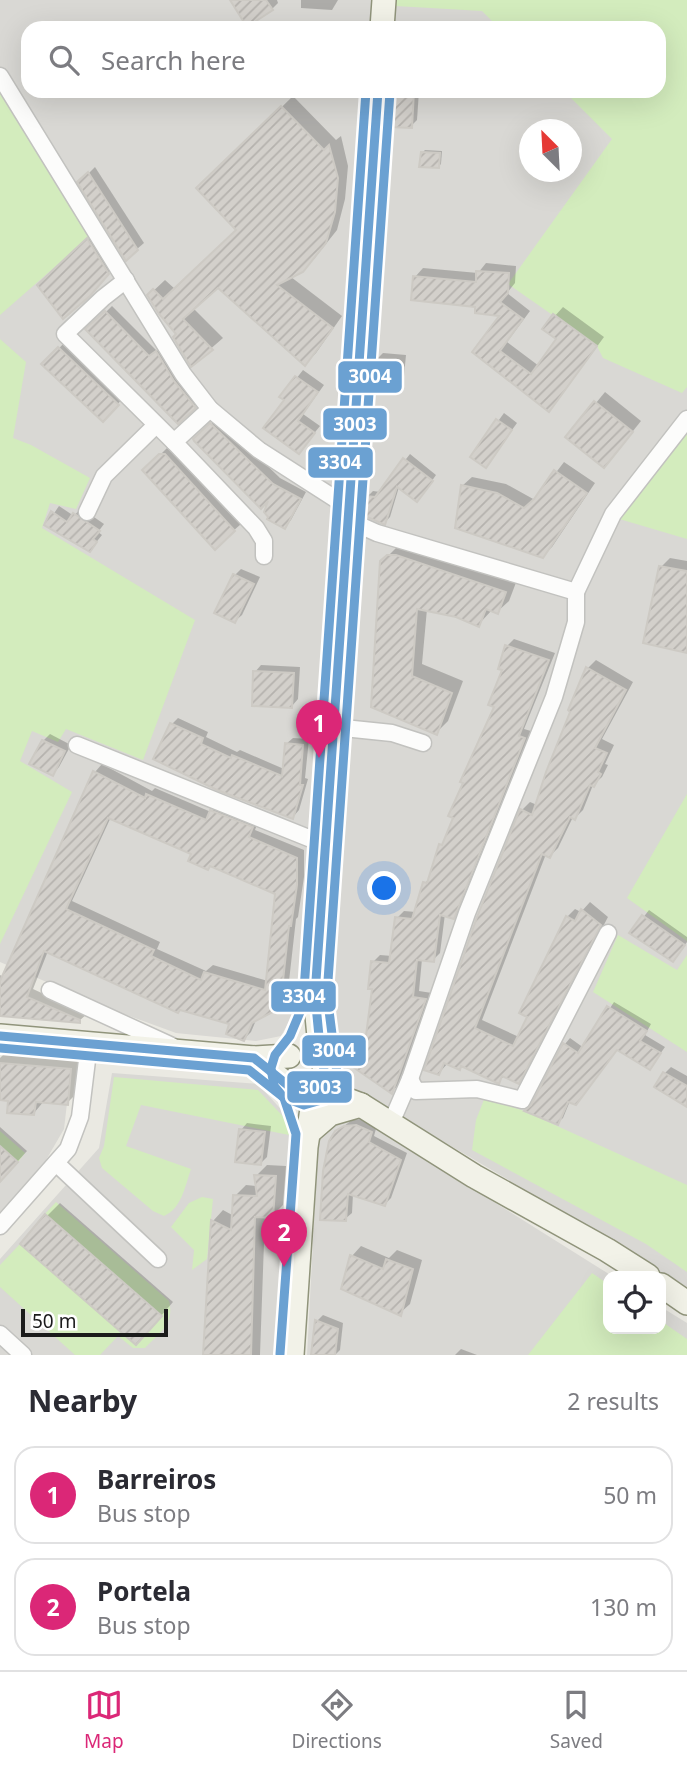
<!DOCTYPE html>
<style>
:root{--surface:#fff;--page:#f2f2f3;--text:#2b2b33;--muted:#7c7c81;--line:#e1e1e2;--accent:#db2777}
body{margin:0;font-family:"Noto Sans",sans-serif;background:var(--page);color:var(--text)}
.controls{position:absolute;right:21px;bottom:21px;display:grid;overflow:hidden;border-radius:14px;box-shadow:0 7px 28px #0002}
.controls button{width:63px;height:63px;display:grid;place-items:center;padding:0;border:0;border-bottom:2px solid var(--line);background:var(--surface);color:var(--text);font:35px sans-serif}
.compass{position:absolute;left:519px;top:119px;width:63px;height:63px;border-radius:50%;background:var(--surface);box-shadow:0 7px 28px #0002;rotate:336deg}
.scale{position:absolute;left:21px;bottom:18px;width:147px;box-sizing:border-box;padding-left:7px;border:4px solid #1b1b1b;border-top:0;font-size:19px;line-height:24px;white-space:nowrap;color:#1b1b1b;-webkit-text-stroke:5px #fff;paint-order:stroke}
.you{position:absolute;left:385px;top:889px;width:24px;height:24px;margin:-18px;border:5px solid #fff;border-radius:50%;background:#1a73e8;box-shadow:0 0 0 10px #1a73e833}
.badge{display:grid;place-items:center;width:46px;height:46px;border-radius:50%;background:var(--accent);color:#fff;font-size:23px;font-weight:700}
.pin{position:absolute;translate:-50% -58px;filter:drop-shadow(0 2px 4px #0008)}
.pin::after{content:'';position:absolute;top:37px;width:24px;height:21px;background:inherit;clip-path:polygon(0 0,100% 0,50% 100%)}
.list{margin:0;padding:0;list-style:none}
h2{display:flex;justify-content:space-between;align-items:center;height:91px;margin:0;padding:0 28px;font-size:30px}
h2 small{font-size:23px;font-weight:400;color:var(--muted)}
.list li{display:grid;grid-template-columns:46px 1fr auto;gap:21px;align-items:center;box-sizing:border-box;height:98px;margin:0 14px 14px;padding:0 14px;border:2px solid var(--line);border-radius:21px}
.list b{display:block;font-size:26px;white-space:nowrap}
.list p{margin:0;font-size:23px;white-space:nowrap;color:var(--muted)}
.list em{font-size:23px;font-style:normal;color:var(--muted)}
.icon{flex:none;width:38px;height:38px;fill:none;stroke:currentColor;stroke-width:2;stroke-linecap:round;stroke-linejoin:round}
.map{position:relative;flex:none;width:687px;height:1355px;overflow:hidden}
.search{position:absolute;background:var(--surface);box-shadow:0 7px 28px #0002;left:21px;right:21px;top:21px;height:77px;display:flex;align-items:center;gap:18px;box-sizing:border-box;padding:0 24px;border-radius:21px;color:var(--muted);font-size:26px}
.sheet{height:315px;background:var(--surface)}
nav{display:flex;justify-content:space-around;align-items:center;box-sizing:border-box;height:98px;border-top:2px solid var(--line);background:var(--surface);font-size:19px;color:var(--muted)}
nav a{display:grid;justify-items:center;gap:4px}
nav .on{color:var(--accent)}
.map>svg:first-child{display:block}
</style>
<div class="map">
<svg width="687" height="1355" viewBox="0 0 687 1355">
<defs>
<pattern id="building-hatch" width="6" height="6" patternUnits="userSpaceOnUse" patternTransform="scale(1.75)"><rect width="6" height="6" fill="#d3d0cb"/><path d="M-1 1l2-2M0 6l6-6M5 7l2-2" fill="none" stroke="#b5b2ae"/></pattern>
</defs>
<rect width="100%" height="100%" fill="#eae9e2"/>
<g fill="#d9d8d4" fill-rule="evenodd">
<polygon points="0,0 373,0 371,28 28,28 28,91 368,91 297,1008 281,1036 256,1041 176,1033 105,1007 0,962"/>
<path d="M396,0H687V1294L641,1258L344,1083L335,1069L327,1042L390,91H659V28H394ZM530,130H572V172H530Z"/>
<polygon points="0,1063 71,1069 64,1129 46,1160 0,1212"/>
<polygon points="112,1073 258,1084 298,1128 285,1355 0,1355 0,1259 99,1148"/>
<polygon points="344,1116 362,1119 612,1276 608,1276 608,1329 661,1329 661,1307 687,1323 687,1355 307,1355 318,1147 323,1127"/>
</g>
<g fill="#d3ecbd">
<polygon points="396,0 687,0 687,387 682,393 603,358 597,346 508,284 612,139 564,91 659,91 659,28 499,28 482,11 396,6"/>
<polygon points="0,85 6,88 89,237 0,315"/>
<polygon points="0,339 26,362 13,438 31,445 90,478 76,509 50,503 42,528 195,620 143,760 66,729 58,742 32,731 20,761 72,792 0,944"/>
<polygon points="687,426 687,539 616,518"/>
<polygon points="687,794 687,941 627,898"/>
<polygon points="618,935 677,970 687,955 687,1052 593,992"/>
<path d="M114,1077L258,1090L295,1129L294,1136L141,1105L126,1146L191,1169C185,1186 182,1208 164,1216L153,1211L102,1168L99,1158L104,1146Z"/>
<polygon points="485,1097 524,1111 687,1185 687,1272 646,1244 472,1150 476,1120"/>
<polygon points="0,1131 25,1153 18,1162 0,1146"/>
<polygon points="202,1197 213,1199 207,1259 192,1270 194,1250 171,1227 189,1203"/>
<path d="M56,1202L169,1301C175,1324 159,1333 145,1348H133L118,1336L100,1355H75L0,1287V1265L20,1244L136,1345L162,1316L45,1214Z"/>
<polygon points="592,1273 608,1284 608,1329 661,1329 661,1321 687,1339 687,1355 528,1355"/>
</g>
<g fill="#0003" fill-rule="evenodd">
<polygon points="232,0 277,0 278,3 272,9"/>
<polygon points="301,0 338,0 332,10 301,8"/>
<polygon points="394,91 419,91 417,120 411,126"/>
<polygon points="293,96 336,140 341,136 348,166 345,199 337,230 314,259 302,270 291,277 342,316 316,353 305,364 218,285 193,308 223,338 192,365 178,334 149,295 165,280 175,289 239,229 199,188"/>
<polygon points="425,150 442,151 441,164 438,167 422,153"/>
<polygon points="95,167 144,243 137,249 80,182"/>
<polygon points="98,230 118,263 64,316 49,275"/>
<polygon points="486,263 516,266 515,283 507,293 530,311 507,342 539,366 559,339 544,328 563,307 604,337 557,401 475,351 503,314 477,305 415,277 423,268 478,273"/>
<polygon points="112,306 157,351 163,346 201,400 178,422 88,330"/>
<polygon points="66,341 124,397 103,420 44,364"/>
<polygon points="383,353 406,355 404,376 397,382 376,360"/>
<polygon points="303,370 324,385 303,414 320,426 299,452 286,400 282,397"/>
<polygon points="605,392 641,421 613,456 568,437"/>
<polygon points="504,413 517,423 486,466 472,457"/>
<polygon points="218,418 280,478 306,492 291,520 285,527 274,494 195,439"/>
<polygon points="167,448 172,448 241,524 215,547 145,470"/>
<polygon points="410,454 436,475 422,495 399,487 390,517 385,522 368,496 373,491 380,492"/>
<polygon points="564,462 595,483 552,547 542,556 462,486 472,477 506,484 535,500"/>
<polygon points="59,506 74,516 81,508 104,524 98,532 102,535 90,550 46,525"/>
<polygon points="400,544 517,580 509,601 497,612 492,610 479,624 456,616 427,609 422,664 463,681 448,721 437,732 373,706 382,562"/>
<polygon points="670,558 687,561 687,651 661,567"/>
<polygon points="241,569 260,577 242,615 235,621 235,575"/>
<polygon points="514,639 555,653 524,729 531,731 460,910 453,917 445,914 440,953 433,960 422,959 419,991 432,993 398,1085 392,1092 340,1056 346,1050 365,1052 374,988 373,962 380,955 392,956 397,918 404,911 416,912 425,883 431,877 441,845 447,839 496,706 507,646"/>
<polygon points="596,660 633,682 602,739 614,745 605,764 608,765 602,777 593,785 583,810 575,818 573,817 558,848 550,856 546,854 482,1020 519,1037 567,917 575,909 581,912 590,902 608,917 526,1074 518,1082 505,1075 499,1081 462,1065 460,1068 448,1063 439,1073 478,917 522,810 530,802 537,805 573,711 570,710 588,668"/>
<polygon points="261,665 300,667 298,699 292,706 255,672"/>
<polygon points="178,718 208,732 206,737 237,752 240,750 284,769 286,744 293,738 309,739 305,778 308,779 299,810 293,817 172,724"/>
<polygon points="50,734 71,745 59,767 53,774 43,741"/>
<path d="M102,764L152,791L155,788L211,812L219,803L259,819L255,830L304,850V877L298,917L296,919L287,999L279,1007L257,1018L251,1032L244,1039L231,1022L48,951L33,989L87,1014L79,1021L0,1014V975L4,977L95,772ZM111,817L193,853L208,868L211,865L277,893L268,981L213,965L206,971L157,949L160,942L72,901Z"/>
<polygon points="649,910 687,937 687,942 673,960 632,932"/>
<polygon points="614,1002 651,1024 645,1035 665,1047 650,1068 618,1048 582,1097 576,1103 570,1101 563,1118 557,1123 534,1104 565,1044 570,1038 584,1048"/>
<polygon points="5,1053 80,1060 77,1093 67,1103 44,1101 34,1113 10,1099 0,1098 0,1058"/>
<polygon points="671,1067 687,1076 687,1102 665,1073"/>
<polygon points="363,1119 377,1125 374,1136 407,1153 391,1198 385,1204 353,1194 352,1213 345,1219 336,1132 352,1120"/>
<polygon points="247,1123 271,1126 267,1157 261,1163 241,1130"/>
<polygon points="0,1127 27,1151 0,1181"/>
<polygon points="267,1165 286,1166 283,1205 272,1216 265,1215 260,1355 205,1355 213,1221 223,1210 234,1216 235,1196 246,1185 257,1186 256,1176"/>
<polygon points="60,1203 173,1302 149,1330 47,1216"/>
<polygon points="361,1246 389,1258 397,1250 422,1260 410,1304 400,1313 352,1256"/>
<polygon points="323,1315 343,1323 340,1350 335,1355 323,1355 317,1321"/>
<polygon points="461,1349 477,1355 455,1355"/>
</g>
<g fill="url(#building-hatch)" stroke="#cdcac4" stroke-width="2" fill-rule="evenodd">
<polygon points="230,0 266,0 273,10 247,27"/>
<polygon points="392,91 414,91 412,128 390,127"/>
<polygon points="281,106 324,150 329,145 338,178 335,212 326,243 303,272 277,285 333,328 305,366 218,288 183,319 213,350 191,367 173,337 176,334 159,314 147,295 153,289 163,299 236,230 196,188"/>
<polygon points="421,152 440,153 439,168 419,167"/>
<polygon points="88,172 138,250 126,261 77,182"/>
<polygon points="87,238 109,274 90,296 63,319 37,285"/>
<polygon points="476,271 509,273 508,293 500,302 523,319 500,351 531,374 556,339 542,329 553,314 597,346 549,412 472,352 499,316 475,313 475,307 411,300 413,276 476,282"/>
<polygon points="105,311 149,356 156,351 174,381 196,408 178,424 85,329"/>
<polygon points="58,347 119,405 103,422 41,364"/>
<polygon points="374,359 400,361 398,384 373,382"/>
<polygon points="295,376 318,392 298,421 315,433 299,454 263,428 284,400 279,397"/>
<polygon points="594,401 633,432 604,468 565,437"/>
<polygon points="496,419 512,430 486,468 470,457"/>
<polygon points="210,423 273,484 301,499 285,529 267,519 268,517 264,512 268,501 261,509 194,441 193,439"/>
<polygon points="159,454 165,454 235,531 215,550 142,470"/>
<polygon points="403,458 433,481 417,502 397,487 385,525 365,516 367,496 375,497"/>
<polygon points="554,470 587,493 543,558 455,528 461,485 497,493 524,508 534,499"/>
<polygon points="51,511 67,522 73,513 100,531 93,539 97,542 90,552 44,525"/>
<polygon points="387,555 396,555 506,592 498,614 486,609 479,627 456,617 417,609 412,676 452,693 437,735 371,707 380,561"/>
<polygon points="659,566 687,571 687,653 643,643"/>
<polygon points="233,574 254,584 235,623 214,613"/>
<polygon points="505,645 549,660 519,736 525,738 454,919 440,915 434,962 417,960 413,997 426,999 392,1094 337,1056 363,1059 372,989 368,989 371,961 389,963 395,917 412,919 423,882 427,883 439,844 442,845 453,818 448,816 463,783 460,782 494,707 488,705 502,670 498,669"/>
<polygon points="586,667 626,690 595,748 607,753 598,772 601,774 594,787 590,785 575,820 570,817 550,858 542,854 475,1028 513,1046 527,1017 519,1013 566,916 575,921 581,909 601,925 519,1084 502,1076 499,1084 497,1083 461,1066 460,1070 444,1063 439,1075 424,1070 477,917 520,809 532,815 546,772 570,712 568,710"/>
<polygon points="253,671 294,673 292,708 252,706"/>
<polygon points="170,723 203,738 201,744 231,758 232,755 282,776 285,743 303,745 300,785 303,785 293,819 217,790 153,759"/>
<polygon points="42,740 65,751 53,776 29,764"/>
<path d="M93,771L145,798L146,794L206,820L210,810L253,827L249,837L297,858V885L291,926H289L280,1008L252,1023L244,1041L226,1034L229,1024L180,1010L178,1013L44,951L27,997L80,1020V1023L0,1016V981ZM108,818L191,854L188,861L208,870L210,866L275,894L265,990L204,972L201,980L151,956L154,950L66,909Z"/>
<polygon points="642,915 685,945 673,962 629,933"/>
<polygon points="607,1006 647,1031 640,1041 661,1053 650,1070 617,1050 576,1105 568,1102 558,1125 524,1111 531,1105 563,1043 578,1053"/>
<polygon points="0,1063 71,1069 68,1105 36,1102 34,1115 7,1113 8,1101 0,1100"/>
<polygon points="663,1072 687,1086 687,1107 654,1087"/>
<polygon points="356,1125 372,1132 369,1142 401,1160 385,1206 348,1194 346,1221 320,1220 323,1171 329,1141 335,1131 344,1126"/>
<polygon points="239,1129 265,1132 261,1165 235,1162"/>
<polygon points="0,1146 18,1162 0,1182"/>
<polygon points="254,1175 276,1176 273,1218 255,1217 251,1355 203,1355 211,1220 231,1230 233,1195 257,1196"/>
<polygon points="45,1214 162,1316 136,1345 20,1244"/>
<polygon points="350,1255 383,1269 386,1259 413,1269 401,1316 341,1289"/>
<polygon points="315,1320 338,1329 335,1355 311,1355"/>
</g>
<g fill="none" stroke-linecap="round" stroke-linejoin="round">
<defs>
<g id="street">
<polyline points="0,76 183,374 210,409 259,450 337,500 348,520 377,533 576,592 576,622 554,697 467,913 410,1079 391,1123"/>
<polyline points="126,280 103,298 65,334 174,442 210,409"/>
<polyline points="174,442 256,528 264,541 264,556"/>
<polyline points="87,512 104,476 156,425"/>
<polyline points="576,592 613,514 687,419"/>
<polyline points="334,727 392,733 423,743"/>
<polyline points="77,745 326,845"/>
<polyline points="50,990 172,1046"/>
<polyline points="410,1079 416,1091 477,1089 522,1100 608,933"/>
<polyline points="56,1163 158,1259"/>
<polyline points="0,1226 68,1149 80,1117 89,1044"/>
<polyline points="0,1334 23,1355"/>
</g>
<g id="secondary">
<polyline points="382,28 384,0"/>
<polyline points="0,1036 254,1058 289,1056"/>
<polyline points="254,1058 290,1087 302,1093 318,1089 326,1078 326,1071 321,1057 315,995 378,91"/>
<polyline points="318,1089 361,1105 474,1176 607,1250 648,1276"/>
<polyline points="308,1133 330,1114 361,1105"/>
<polyline points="661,1285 687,1303"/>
<polyline points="292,1355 306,1147 315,1090"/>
</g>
</defs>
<use href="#street" stroke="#c2c2bf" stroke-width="19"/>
<use href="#secondary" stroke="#90947b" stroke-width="26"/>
<use href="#street" stroke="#fcfcfb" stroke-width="16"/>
<use href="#secondary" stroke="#f2f2e8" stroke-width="23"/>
<defs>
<polyline id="bus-1" points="0,1036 254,1058 290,1087 302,1093 318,1089 326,1078 321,1057 315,995 378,91"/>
<polyline id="bus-2" points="0,1048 249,1070 283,1097 304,1105 325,1099 338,1081 327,995 390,92"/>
<polyline id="bus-3" points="280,1354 296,1134 284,1098 274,1086 271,1068 275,1055 290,1036 303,1005 366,91"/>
</defs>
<use href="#bus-1" stroke="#fff" stroke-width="14"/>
<use href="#bus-2" stroke="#fff" stroke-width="14"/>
<use href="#bus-3" stroke="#fff" stroke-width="14"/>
<use href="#bus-1" stroke="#6ba1d2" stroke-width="9"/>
<use href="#bus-2" stroke="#6ba1d2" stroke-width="9"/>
<use href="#bus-3" stroke="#6ba1d2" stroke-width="9"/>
</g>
<g stroke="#fff" stroke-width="2.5">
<rect x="337" y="360" width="66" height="34" rx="7" fill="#6ba1d2"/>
<rect x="322" y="407" width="66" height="34" rx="7" fill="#6ba1d2"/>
<rect x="307" y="446" width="67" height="33" rx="7" fill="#6ba1d2"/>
<rect x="270" y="980" width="67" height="33" rx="7" fill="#6ba1d2"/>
<rect x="301" y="1034" width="66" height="33" rx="7" fill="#6ba1d2"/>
<rect x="286" y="1070" width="67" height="34" rx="7" fill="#6ba1d2"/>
</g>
<g font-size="19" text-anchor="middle" font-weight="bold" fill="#fff">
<text x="370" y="383">3004</text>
<text x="355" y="431">3003</text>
<text x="340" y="469">3304</text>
<text x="304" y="1003">3304</text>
<text x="334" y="1057">3004</text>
<text x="320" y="1094">3003</text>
</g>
</svg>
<div class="controls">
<button><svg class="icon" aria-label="locate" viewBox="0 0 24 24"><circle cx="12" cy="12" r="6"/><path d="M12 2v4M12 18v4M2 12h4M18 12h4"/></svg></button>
</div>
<svg class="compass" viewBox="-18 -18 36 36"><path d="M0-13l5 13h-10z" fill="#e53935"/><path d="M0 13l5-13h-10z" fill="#7c7c81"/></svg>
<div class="scale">50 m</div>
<div class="you"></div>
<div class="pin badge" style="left:319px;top:758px">1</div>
<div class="pin badge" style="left:284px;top:1267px">2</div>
<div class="search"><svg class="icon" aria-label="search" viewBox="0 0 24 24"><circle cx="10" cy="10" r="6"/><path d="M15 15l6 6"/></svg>Search here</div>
</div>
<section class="sheet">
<h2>Nearby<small>2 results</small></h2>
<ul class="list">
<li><span class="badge">1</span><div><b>Barreiros</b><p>Bus stop</p></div><em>50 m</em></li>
<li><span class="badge">2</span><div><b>Portela</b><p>Bus stop</p></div><em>130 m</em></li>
</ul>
</section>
<nav>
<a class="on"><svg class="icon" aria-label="map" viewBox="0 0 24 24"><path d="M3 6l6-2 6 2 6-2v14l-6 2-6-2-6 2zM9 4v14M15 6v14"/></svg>Map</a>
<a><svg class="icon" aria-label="directions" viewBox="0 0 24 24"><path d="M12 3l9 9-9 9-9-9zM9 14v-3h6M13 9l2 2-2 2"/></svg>Directions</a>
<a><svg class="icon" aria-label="saved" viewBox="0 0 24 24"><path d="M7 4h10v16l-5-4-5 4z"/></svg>Saved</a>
</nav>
